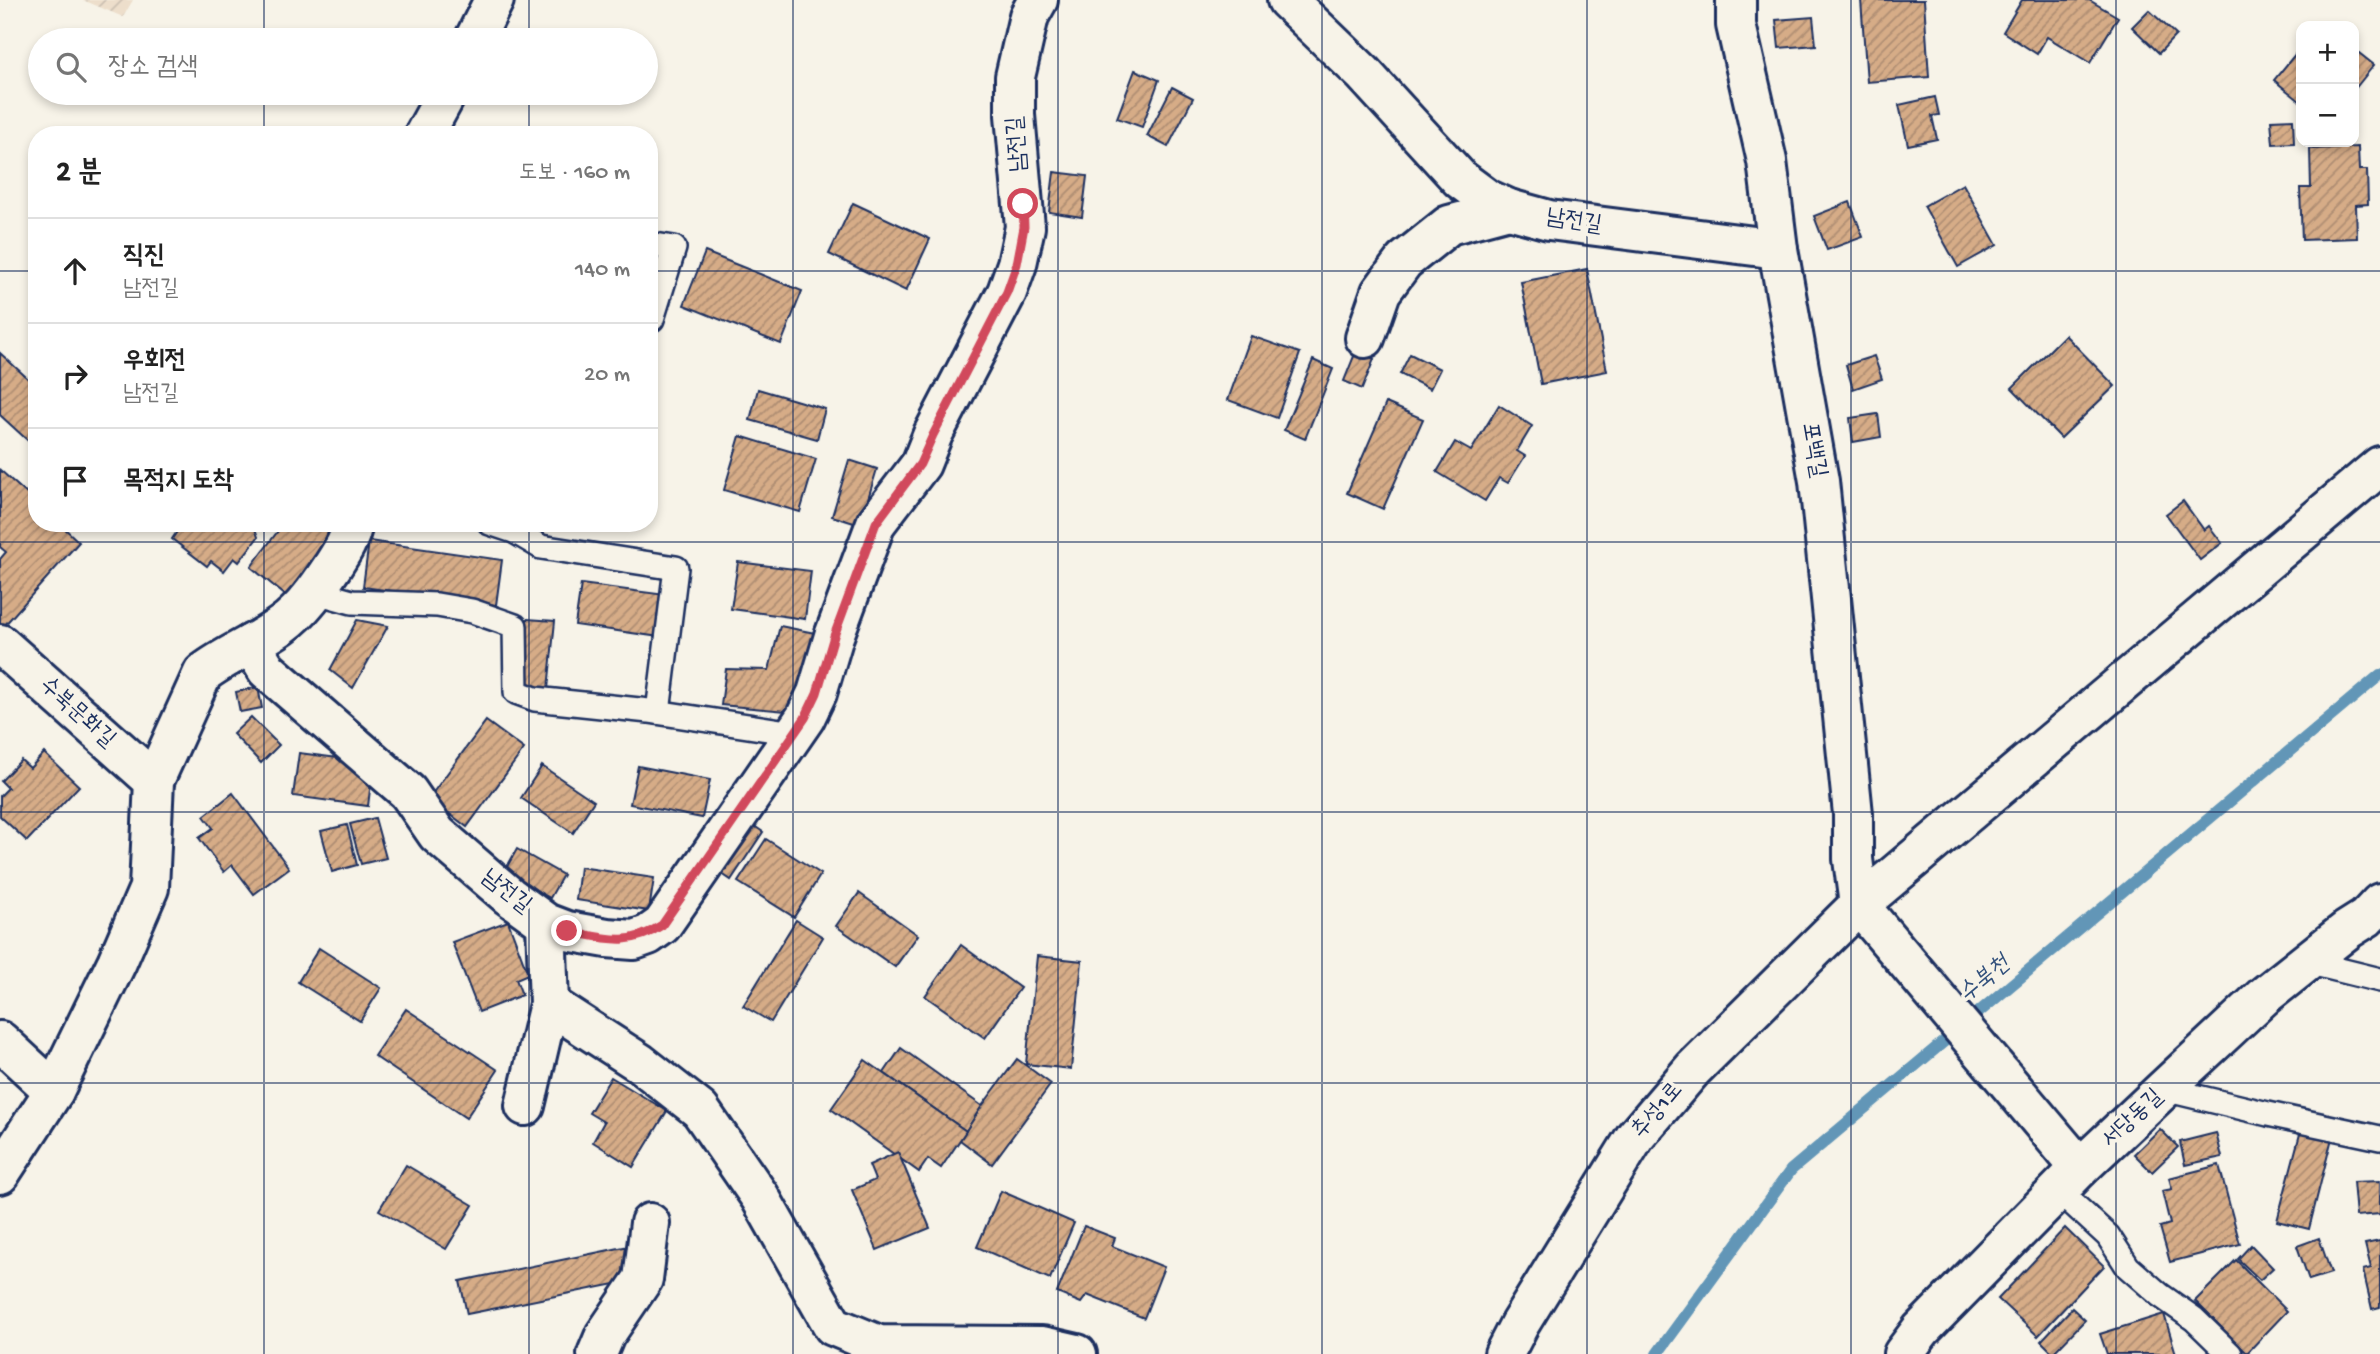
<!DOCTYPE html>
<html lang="ko">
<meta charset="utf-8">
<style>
:root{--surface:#fff;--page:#f2f2f2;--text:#222;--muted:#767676;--line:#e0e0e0}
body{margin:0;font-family:"Gochi Hand","Poor Story",sans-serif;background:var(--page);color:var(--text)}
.controls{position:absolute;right:21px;top:21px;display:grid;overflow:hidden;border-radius:14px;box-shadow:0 4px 10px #0003}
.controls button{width:63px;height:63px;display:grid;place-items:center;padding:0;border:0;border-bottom:2px solid var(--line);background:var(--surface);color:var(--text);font:35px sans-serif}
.stop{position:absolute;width:21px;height:21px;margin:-16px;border:5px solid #d1495b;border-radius:50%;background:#fff}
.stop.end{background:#d1495b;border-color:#fff;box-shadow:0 2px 7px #0008}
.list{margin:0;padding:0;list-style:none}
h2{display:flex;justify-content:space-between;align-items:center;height:91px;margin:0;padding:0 28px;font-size:30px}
h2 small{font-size:23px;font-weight:400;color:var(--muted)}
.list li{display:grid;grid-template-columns:46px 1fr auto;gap:21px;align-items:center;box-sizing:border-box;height:105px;padding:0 28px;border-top:2px solid var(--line)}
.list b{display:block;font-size:26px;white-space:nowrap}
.list p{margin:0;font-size:23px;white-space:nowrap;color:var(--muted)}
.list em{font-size:23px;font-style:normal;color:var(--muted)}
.icon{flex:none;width:38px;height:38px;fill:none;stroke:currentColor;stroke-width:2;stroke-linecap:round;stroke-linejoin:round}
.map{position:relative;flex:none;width:2380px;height:1354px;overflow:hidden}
.search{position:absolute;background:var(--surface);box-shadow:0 4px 10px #0003;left:28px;top:28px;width:630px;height:77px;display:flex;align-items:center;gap:18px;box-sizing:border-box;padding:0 24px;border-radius:38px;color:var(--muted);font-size:26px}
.panel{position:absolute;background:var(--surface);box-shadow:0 4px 10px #0003;left:28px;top:126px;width:630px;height:406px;border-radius:28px}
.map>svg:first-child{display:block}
</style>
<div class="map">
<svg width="2380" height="1354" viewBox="0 0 2380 1354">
<defs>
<pattern id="industrial-furrows" width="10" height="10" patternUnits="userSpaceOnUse" patternTransform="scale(1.75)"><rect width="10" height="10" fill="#eddecb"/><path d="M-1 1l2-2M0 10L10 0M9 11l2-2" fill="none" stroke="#cbbfb1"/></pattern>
<pattern id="building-hatch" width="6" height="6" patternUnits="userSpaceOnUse" patternTransform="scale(1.75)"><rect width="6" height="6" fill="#d6ac87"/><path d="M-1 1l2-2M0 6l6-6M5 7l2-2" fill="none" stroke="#ad8c72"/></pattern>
</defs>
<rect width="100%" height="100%" fill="#f7f3e8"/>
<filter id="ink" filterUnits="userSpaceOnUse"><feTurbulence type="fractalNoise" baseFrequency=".0143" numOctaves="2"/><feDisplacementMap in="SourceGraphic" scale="14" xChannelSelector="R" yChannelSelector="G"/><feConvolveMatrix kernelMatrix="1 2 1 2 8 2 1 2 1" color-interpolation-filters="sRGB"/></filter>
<g filter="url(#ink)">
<polygon fill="url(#industrial-furrows)" points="83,0 133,0 123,17"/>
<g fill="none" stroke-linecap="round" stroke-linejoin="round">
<polyline stroke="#6296b7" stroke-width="12" points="1657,1354 1791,1170 2380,675"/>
</g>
<g fill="url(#building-hatch)" stroke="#1b2f5e" stroke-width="2">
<polygon points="1861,0 1924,0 1929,77 1867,82"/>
<polygon points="2022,0 2089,0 2118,17 2090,63 2047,37 2037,54 2003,32"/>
<polygon points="2149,10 2176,35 2159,53 2132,27"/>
<polygon points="1813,17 1816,45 1779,48 1776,20"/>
<polygon points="2301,47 2301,102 2274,80"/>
<polygon points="2354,49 2374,65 2354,90"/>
<polygon points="1135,70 1159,80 1142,127 1117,118"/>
<polygon points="1172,87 1193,98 1168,147 1147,136"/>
<polygon points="1935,97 1939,115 1932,116 1937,139 1908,145 1899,105"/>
<polygon points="2293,119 2294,143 2273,144 2271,120"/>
<polygon points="2358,147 2359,170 2367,170 2368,204 2356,205 2357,238 2302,240 2300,188 2311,188 2310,149"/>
<polygon points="1054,172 1087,176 1082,217 1049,212"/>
<polygon points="1963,184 1997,245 1958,267 1924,206"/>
<polygon points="1850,202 1863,237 1827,250 1814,216"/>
<polygon points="853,203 930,239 906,291 829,254"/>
<polygon points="705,252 802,291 781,344 684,305"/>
<polygon points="1587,269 1607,371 1541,384 1521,282"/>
<polygon points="2065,335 2115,386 2061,438 2012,388"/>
<polygon points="1251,336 1300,353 1277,418 1228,400"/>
<polygon points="1356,351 1374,359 1362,389 1344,381"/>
<polygon points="0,353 37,387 37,449 0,415"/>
<polygon points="1410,354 1440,369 1430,389 1400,374"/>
<polygon points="1874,356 1882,379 1853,389 1846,365"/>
<polygon points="1313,360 1333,369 1305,439 1284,430"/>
<polygon points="758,389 825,409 817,439 750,420"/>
<polygon points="1386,403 1423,419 1383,509 1347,493"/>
<polygon points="1499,405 1532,426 1517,451 1525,456 1508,483 1499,478 1485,501 1437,472 1455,442 1471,451"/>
<polygon points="1878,414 1881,437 1853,442 1850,418"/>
<polygon points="740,436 816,459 800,512 724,490"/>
<polygon points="849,460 877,469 860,525 832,516"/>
<polygon points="0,470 37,503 37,523 59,523 79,542 3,627 0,624 0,559 6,552 0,547"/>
<polygon points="2183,501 2204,530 2209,526 2222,543 2200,560 2166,514"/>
<polygon points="253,523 258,537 239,562 234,558 224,571 211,561 207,566 172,539 183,523"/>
<polygon points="284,523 340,523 286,596 251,567"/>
<polygon points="369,541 502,560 496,605 363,587"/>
<polygon points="738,562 811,571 805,619 731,609"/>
<polygon points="581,584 666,595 660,637 575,625"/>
<polygon points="527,619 555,621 548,689 521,687"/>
<polygon points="357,620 388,626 353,688 330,670"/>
<polygon points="780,626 820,634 796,712 721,705 726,669 769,670"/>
<polygon points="258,687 262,708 240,712 236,692"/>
<polygon points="251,717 279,745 261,763 233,734"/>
<polygon points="486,721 524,749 467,827 429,798"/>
<polygon points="44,753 79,786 27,841 0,816 0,796 8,788 1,781 21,760 30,768"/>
<polygon points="299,753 361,761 372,773 368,806 293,796"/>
<polygon points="542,766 594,801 573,833 521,798"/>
<polygon points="638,766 710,780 702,818 630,804"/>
<polygon points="233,793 289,868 254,894 232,865 224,872 199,838 213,828 204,816"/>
<polygon points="375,818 386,858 361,864 350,824"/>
<polygon points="747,821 763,832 731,880 715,869"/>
<polygon points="347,825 357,865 332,872 321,831"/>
<polygon points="766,839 821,874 794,917 738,882"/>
<polygon points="517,849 563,875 550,898 504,872"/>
<polygon points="580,867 654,878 649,911 576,900"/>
<polygon points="859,893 918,935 895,967 836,926"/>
<polygon points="796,920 823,937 771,1022 743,1006"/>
<polygon points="508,921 528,974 516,979 522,995 479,1012 452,942"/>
<polygon points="961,945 1020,988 985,1038 925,996"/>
<polygon points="319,948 381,988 360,1021 298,982"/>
<polygon points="1037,956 1082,961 1071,1069 1026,1064"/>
<polygon points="406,1009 498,1070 466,1118 374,1056"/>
<polygon points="901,1048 982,1106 966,1131 884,1073"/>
<polygon points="1017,1059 1051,1084 992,1164 960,1140 982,1106"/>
<polygon points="865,1060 966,1131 941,1168 928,1159 919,1172 831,1109"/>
<polygon points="611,1077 667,1111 633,1167 593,1142 604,1122 589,1113"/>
<polygon points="2160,1129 2178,1147 2152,1172 2134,1154"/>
<polygon points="2301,1130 2332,1138 2309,1229 2277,1221"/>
<polygon points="2216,1133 2222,1157 2185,1165 2180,1142"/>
<polygon points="898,1152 930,1228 877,1250 852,1190 875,1180 869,1165"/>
<polygon points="406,1165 473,1205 446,1249 379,1210"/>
<polygon points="2219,1165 2240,1244 2170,1262 2160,1227 2170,1224 2162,1191 2172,1189 2169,1178"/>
<polygon points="2380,1181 2380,1214 2356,1216 2353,1182"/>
<polygon points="1001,1191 1074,1223 1050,1279 977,1247"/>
<polygon points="1084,1226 1115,1238 1112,1246 1164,1267 1144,1318 1087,1295 1081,1303 1057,1293"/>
<polygon points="2065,1228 2104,1266 2038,1336 1998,1299"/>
<polygon points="2319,1238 2331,1273 2309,1280 2297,1246"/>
<polygon points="2380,1241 2380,1307 2372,1309 2363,1270 2371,1268 2365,1244"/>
<polygon points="2251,1245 2273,1268 2260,1280 2238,1259"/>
<polygon points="629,1246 635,1280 467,1314 460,1281"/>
<polygon points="2236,1260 2287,1311 2247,1353 2195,1301"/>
<polygon points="2072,1308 2085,1320 2053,1353 2041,1341"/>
<polygon points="2164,1314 2176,1354 2107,1354 2100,1334"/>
</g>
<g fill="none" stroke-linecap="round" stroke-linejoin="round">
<defs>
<g id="service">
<polyline points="649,244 674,248 652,319"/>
<polyline points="490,523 514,531 541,547 676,568 658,712"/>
<polyline points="316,592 352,602 437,605 472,611 515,626 516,692 535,699 649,711 794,733"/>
<polyline points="2307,962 2380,980"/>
<polyline points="2164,1089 2268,1114 2380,1138"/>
<polyline points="2058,1190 2108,1236 2128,1267 2160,1295 2194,1319 2230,1354"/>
</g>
<g id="minor">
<polyline points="1287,0 1363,73 1460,179 1487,199 1509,209 1549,220 1778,249"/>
<polyline points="1736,0 1736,25 1767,161 1778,249 1819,481 1853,814 1853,859 1859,905 2080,1168"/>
<polyline points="474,40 494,0"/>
<polyline points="424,135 447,93"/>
<polyline points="1365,338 1381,292 1404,261 1449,225 1509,209"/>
<polyline points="0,644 154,781"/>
<polyline points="251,644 267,670 408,792 437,834 509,896 546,923 567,931 607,938 634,940 648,935 662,925 805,718 817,693 834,636 876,523 921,464 933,434 1007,292 1017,264 1025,227 1015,115 1015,77 1029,16 1038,0"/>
<polyline points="549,1004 640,1063 700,1110 760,1197 833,1326 879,1345 1042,1346 1077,1354"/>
<polyline points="0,1041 54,1091"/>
<polyline points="525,1106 549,1004 546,923"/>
<path d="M0,1174L54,1091L117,962L149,888L154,781L203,673C228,654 257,643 282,625C303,610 318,588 332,567C341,553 350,540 353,523"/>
<polyline points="597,1354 605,1335 643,1279 650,1223"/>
<polyline points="1504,1354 1519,1325 1635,1137 1693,1069 1859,905 2380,466"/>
<polyline points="1903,1354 1921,1330 2080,1168 2164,1089 2264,996 2347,930 2366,918 2380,903"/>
</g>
</defs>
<use href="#service" stroke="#1b2f5e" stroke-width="28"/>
<use href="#minor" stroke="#1b2f5e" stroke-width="44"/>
<use href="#service" stroke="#f7f3e8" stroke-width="23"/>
<use href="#minor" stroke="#f7f3e8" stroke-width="38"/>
</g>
</g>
<g fill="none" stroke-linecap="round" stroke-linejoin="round" filter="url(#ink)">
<path stroke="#d1495b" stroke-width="9" d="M567,931C605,938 628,948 662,925L805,718L817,693L834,636L876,523L920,464L933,435L1007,292L1017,264L1024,227L1023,204"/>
</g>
<path fill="none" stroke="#1b2f5e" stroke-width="2" stroke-opacity="0.55" d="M264,0V40M529,0V40M793,0V1354M1058,0V1354M1322,0V1354M1587,0V1354M1851,0V1354M2116,0V1354M264,93V135M529,93V135M0,271H37M649,271H2380M264,523V1354M529,523V1354M0,542H2380M0,812H2380M0,1083H2380"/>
<g text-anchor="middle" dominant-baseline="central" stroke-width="7" stroke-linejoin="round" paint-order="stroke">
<g font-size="23" fill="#1b2f5e" stroke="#f7f3e8">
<text transform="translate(1018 144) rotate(-94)">남전길</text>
<text transform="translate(1574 222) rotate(9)">남전길</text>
<text transform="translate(1813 450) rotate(80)">포백길</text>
<text transform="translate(77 713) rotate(42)">수북문화길</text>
<text transform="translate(506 892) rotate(38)">남전길</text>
<text transform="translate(1658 1111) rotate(-50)">추성1로</text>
<text transform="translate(2133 1119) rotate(-43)">서당동길</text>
</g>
<g font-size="24" font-style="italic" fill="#33517c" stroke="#f7f3e8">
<text transform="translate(1985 980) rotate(-40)">수북천</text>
</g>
</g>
</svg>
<div class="controls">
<button>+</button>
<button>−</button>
</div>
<div class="stop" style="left:1023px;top:204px"></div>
<div class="stop end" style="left:567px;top:931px"></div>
<div class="search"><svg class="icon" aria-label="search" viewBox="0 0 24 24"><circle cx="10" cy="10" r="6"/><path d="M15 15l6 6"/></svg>장소 검색</div>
<section class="panel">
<h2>2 분<small>도보 · 160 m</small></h2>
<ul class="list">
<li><svg class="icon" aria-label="ahead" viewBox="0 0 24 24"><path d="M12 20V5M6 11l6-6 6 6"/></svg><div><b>직진</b><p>남전길</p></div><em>140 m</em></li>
<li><svg class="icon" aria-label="right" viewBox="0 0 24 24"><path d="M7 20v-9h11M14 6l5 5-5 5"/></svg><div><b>우회전</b><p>남전길</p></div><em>20 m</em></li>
<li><svg class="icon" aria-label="arrive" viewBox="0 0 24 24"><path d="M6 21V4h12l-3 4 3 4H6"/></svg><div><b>목적지 도착</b></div></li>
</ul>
</section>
</div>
